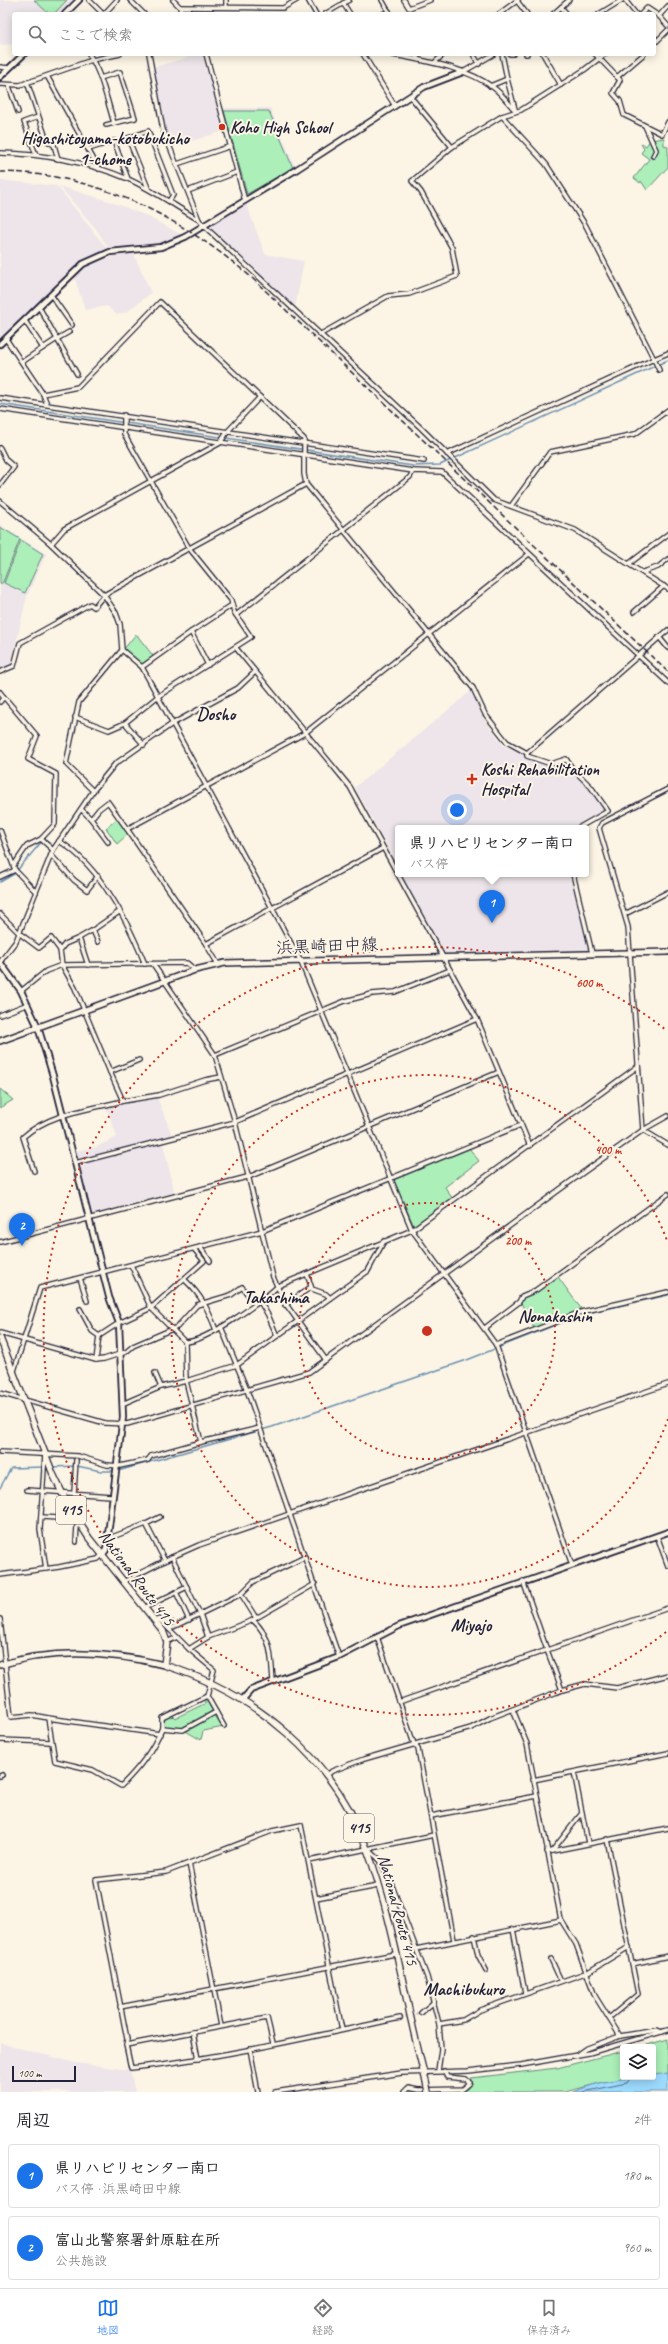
<!DOCTYPE html>
<html lang="ja">
<meta charset="utf-8">
<style>
:root{--surface:#fff;--page:#f2f2f2;--text:#202124;--muted:#757577;--line:#e0e0e0;--accent:#1a73e8}
body{margin:0;font-family:Caveat,"Klee One",sans-serif;background:var(--page);color:var(--text)}
.controls{position:absolute;right:12px;bottom:12px;display:grid;overflow:hidden;border-radius:4px;box-shadow:0 2px 10px #0003}
.controls button{width:36px;height:36px;display:grid;place-items:center;padding:0;border:0;border-bottom:1px solid var(--line);background:var(--surface);color:var(--text);font:20px sans-serif}
.scale{position:absolute;left:12px;bottom:10px;width:64px;box-sizing:border-box;padding-left:4px;border:2px solid #22223b;border-top:0;font-size:11px;line-height:14px;white-space:nowrap;color:#22223b;-webkit-text-stroke:3px #fcf5e5;paint-order:stroke}
.you{position:absolute;left:457px;top:810px;width:14px;height:14px;margin:-10px;border:3px solid #fff;border-radius:50%;background:#1a73e8;box-shadow:0 0 0 6px #1a73e833}
.badge{display:grid;place-items:center;width:26px;height:26px;border-radius:50%;background:var(--accent);color:#fff;font-size:13px;font-weight:700}
.pin{position:absolute;translate:-50% -33px;filter:drop-shadow(0 1px 2px #0008)}
.pin::after{content:'';position:absolute;top:21px;width:14px;height:12px;background:inherit;clip-path:polygon(0 0,100% 0,50% 100%)}
.popup{position:absolute;left:395px;top:825px;width:194px;height:52px;box-sizing:border-box;display:grid;place-content:center;border-radius:4px;background:var(--surface);filter:drop-shadow(0 1px 3px #0005);font-size:13px;white-space:nowrap;color:var(--muted)}
.popup b{font-size:15px;color:var(--text)}
.popup::after{content:'';position:absolute;left:50%;top:100%;margin-left:-8px;border:8px solid transparent;border-top-color:var(--surface)}
.list{margin:0;padding:0;list-style:none}
h2{display:flex;justify-content:space-between;align-items:center;height:52px;margin:0;padding:0 16px;font-size:17px}
h2 small{font-size:13px;font-weight:400;color:var(--muted)}
.list li{display:grid;grid-template-columns:26px 1fr auto;gap:12px;align-items:center;box-sizing:border-box;height:64px;margin:0 8px 8px;padding:0 8px;border:1px solid var(--line);border-radius:4px}
.list b{display:block;font-size:15px;white-space:nowrap}
.list p{margin:0;font-size:13px;white-space:nowrap;color:var(--muted)}
.list em{font-size:13px;font-style:normal;color:var(--muted)}
.icon{flex:none;width:22px;height:22px;fill:none;stroke:currentColor;stroke-width:2;stroke-linecap:round;stroke-linejoin:round}
.map{position:relative;flex:none;width:668px;height:2092px;overflow:hidden}
.search{position:absolute;background:var(--surface);box-shadow:0 2px 10px #0003;left:12px;right:12px;top:12px;height:44px;display:flex;align-items:center;gap:10px;box-sizing:border-box;padding:0 14px;border-radius:4px;color:var(--muted);font-size:15px}
.sheet{height:196px;background:var(--surface)}
nav{display:flex;justify-content:space-around;align-items:center;box-sizing:border-box;height:56px;border-top:1px solid var(--line);background:var(--surface);font-size:11px;color:var(--muted)}
nav a{display:grid;justify-items:center;gap:2px}
nav .on{color:var(--accent)}
.map>svg:first-child{display:block}
</style>
<div class="map">
<svg width="668" height="2092" viewBox="0 0 668 2092">
<rect width="100%" height="100%" fill="#fcf5e5"/>
<filter id="ink" filterUnits="userSpaceOnUse"><feTurbulence type="fractalNoise" baseFrequency=".025" numOctaves="2"/><feDisplacementMap in="SourceGraphic" scale="8" xChannelSelector="R" yChannelSelector="G"/><feConvolveMatrix kernelMatrix="1 2 1 2 8 2 1 2 1" color-interpolation-filters="sRGB"/></filter>
<g filter="url(#ink)">
<g fill="#ede5e9">
<polygon points="0,0 74,0 60,14 14,14 14,44 0,45"/>
<polygon points="199,54 204,54 219,108 270,108 295,167 246,197 228,130 171,147 164,125 154,67"/>
<polygon points="0,180 57,186 108,250 81,262 0,339"/>
<polygon points="59,186 109,201 147,216 182,235 162,244 110,250 96,229"/>
<polygon points="246,203 265,254 304,261 295,308 208,227 208,225"/>
<polygon points="133,252 151,293 127,312 117,315 107,306 85,310 74,276 89,265 121,253"/>
<polygon points="0,525 46,554 27,596 11,665 0,669"/>
<polygon points="471,691 482,716 504,746 520,752 528,759 551,767 565,762 589,789 604,810 572,828 398,828 398,867 355,787"/>
<polygon points="401,874 570,874 589,950 445,954"/>
<polygon points="157,1097 174,1140 163,1144 175,1194 91,1215 75,1151 96,1147 117,1137 106,1107 126,1101"/>
<polygon points="0,2043 76,2063 130,2070 135,2092 0,2092"/>
</g>
<g fill="#acefb9" stroke="#67887a">
<polygon points="34,0 67,0 54,14 49,14"/>
<polygon points="224,111 269,111 293,168 247,194"/>
<polygon points="664,138 664,145 668,147 668,167 647,190 641,181 640,183 634,178 649,159 641,153 644,149 641,144 642,143 646,146 650,140"/>
<polygon points="0,527 20,539 3,582 0,584"/>
<polygon points="21,540 43,554 25,593 4,583"/>
<polygon points="136,634 154,657 142,665 124,649"/>
<polygon points="117,819 128,834 117,844 106,828"/>
<polygon points="0,1089 13,1100 0,1108"/>
<polygon points="469,1148 479,1161 445,1187 452,1198 414,1226 394,1181 395,1179"/>
<polygon points="558,1277 582,1310 534,1328 521,1303 524,1297 536,1292"/>
<polygon points="207,1698 224,1727 203,1731 201,1740 182,1729 164,1726 164,1719 172,1715 175,1718 206,1703 204,1699"/>
<polygon points="668,2039 668,2078 639,2084 604,2082 565,2092 409,2092 410,2090 460,2092 468,2089 471,2085 471,2078 557,2068 623,2051 623,2077 653,2077 653,2047 640,2047"/>
</g>
<path fill="#9cdafe" stroke="#6b90b0" d="M668,2073V2092H574C597,2081 627,2077 653,2077V2075Z"/>
<g fill="none" stroke-linecap="round" stroke-linejoin="round">
<polyline stroke="#536c89" stroke-width="1" points="583,2092 627,2083 631,2077"/>
<g stroke="#6b90b0" stroke-width="1.5">
<polyline points="0,404 413,466 440,465 668,360"/>
<polyline points="0,882 14,874 56,825"/>
<polyline points="52,1467 77,1466 101,1471 118,1471 272,1427 467,1360 583,1314 668,1295"/>
<polyline points="0,1488 11,1468 44,1467"/>
</g>
<polyline stroke="#d0cbc3" stroke-width="3.5" stroke-dasharray="3.5 2" stroke-linecap="butt" points="400,2018 421,2013"/>
<defs>
<g id="minor">
<polyline points="89,0 103,14"/>
<polyline points="130,0 144,14"/>
<polyline points="173,0 180,7 181,14"/>
<polyline points="308,0 316,14"/>
<polyline points="382,0 390,14"/>
<polyline points="404,0 409,8 430,0"/>
<polyline points="625,0 636,14"/>
<polyline points="517,1 527,14"/>
<polyline points="343,3 350,14"/>
<polyline points="180,7 283,8 297,0"/>
<polyline points="226,7 226,0"/>
<polyline points="561,7 567,14"/>
<polyline points="104,14 117,0"/>
<polyline points="325,14 349,0"/>
<polyline points="383,14 389,11"/>
<polyline points="499,14 518,0"/>
<polyline points="553,14 569,0"/>
<polyline points="599,14 622,0"/>
<polyline points="641,14 647,8 659,16 668,6"/>
<polyline points="659,16 668,26"/>
<polyline points="654,37 657,41 668,30"/>
<path d="M89,54C102,75 107,100 114,123L135,118L120,72L100,78"/>
<polyline points="149,54 163,130 199,220 203,225 421,428 494,500 575,530 668,589"/>
<polyline points="206,54 245,201"/>
<polyline points="363,54 395,106"/>
<path d="M389,54C424,61 464,66 494,88C502,94 508,103 515,110"/>
<polyline points="415,54 418,59"/>
<polyline points="473,54 479,64"/>
<polyline points="510,54 513,54"/>
<polyline points="526,54 527,54"/>
<polyline points="543,54 561,85"/>
<polyline points="595,54 620,80 613,93 620,101 624,115 662,134 668,122"/>
<polyline points="605,54 584,70 521,110 502,116 546,164 586,226 654,359 668,353"/>
<polyline points="434,63 444,54"/>
<polyline points="0,67 9,68"/>
<polyline points="463,72 494,54"/>
<polyline points="47,76 99,169"/>
<polyline points="617,77 644,54"/>
<polyline points="507,79 515,109"/>
<polyline points="27,82 47,141 54,145 58,159"/>
<polyline points="0,84 20,85 92,60 120,54"/>
<polyline points="9,86 18,112"/>
<polyline points="490,86 507,79 502,54"/>
<polyline points="410,96 452,147 502,116"/>
<polyline points="106,125 114,123"/>
<polyline points="645,126 656,150 653,156"/>
<polyline points="89,149 114,141 128,179"/>
<path d="M0,153C43,154 88,162 128,179C153,190 175,206 199,220"/>
<polyline points="36,155 24,122 38,117"/>
<polyline points="177,164 231,146"/>
<polyline points="148,188 128,138 148,131 173,195 169,201"/>
<polyline points="188,191 237,172"/>
<polyline points="51,295 72,325"/>
<polyline points="39,307 57,339 69,332"/>
<polyline points="25,321 43,348 57,339 77,374"/>
<polyline points="321,334 388,296 409,294 457,276 452,248 421,192 412,181 452,147"/>
<polyline points="6,339 43,394 78,387 160,302 304,439 304,474 306,484 473,688 485,714 507,742 527,753 668,630"/>
<polyline points="22,362 43,348"/>
<polyline points="43,394 47,404"/>
<polyline points="0,398 424,461"/>
<polyline points="0,409 413,471"/>
<polyline points="124,415 124,434 189,548 231,600 234,612 251,637 157,697 125,723 144,745"/>
<polyline points="0,448 6,460 14,467 0,485"/>
<polyline points="447,454 654,359 659,370"/>
<polyline points="0,501 51,544 104,595 116,613 120,624 122,650 79,702 66,764 93,791"/>
<polyline points="511,506 550,452 635,434 668,410"/>
<polyline points="51,544 64,529 220,443 228,431 260,397"/>
<polyline points="630,563 668,534"/>
<polyline points="643,572 658,567 668,559"/>
<polyline points="634,612 664,586"/>
<polyline points="236,615 410,477 413,471 442,472 668,683"/>
<polyline points="191,632 232,605"/>
<polyline points="659,637 668,648"/>
<polyline points="236,648 350,787 477,1019 530,1146"/>
<polyline points="122,650 142,667 300,960 412,1230 496,1345 572,1565"/>
<polyline points="142,667 191,632 208,665"/>
<polyline points="0,672 14,666 20,643 90,604 94,607 104,595 306,484"/>
<polyline points="0,692 4,697"/>
<polyline points="0,702 4,697 37,736 28,759 56,774 55,824 41,839 53,850"/>
<polyline points="75,717 109,730 125,723"/>
<polyline points="527,753 527,756 551,764 566,759 572,768 591,787 608,811 578,828"/>
<polyline points="81,809 91,819 99,809 108,802 127,829"/>
<polyline points="91,819 108,842"/>
<polyline points="0,830 15,870 36,892"/>
<path d="M59,841C99,865 128,922 145,964"/>
<polyline points="51,855 74,880 87,890 98,876"/>
<polyline points="14,865 27,846 41,839"/>
<polyline points="573,874 592,953"/>
<polyline points="0,877 15,870"/>
<polyline points="0,914 19,933 39,948 51,938 60,950 62,965 75,988 110,1072 139,1060"/>
<polyline points="625,914 668,892"/>
<polyline points="93,930 119,912"/>
<polyline points="79,938 93,930 98,942"/>
<polyline points="206,944 127,829 305,733 529,554"/>
<polyline points="60,950 65,944 79,938 88,965"/>
<polyline points="0,962 16,941 53,850 93,791 115,764 172,724 238,688 255,672"/>
<polyline points="153,964 215,1055 235,1122 273,1277 285,1303 326,1360"/>
<polyline points="218,964 206,944 383,848"/>
<polyline points="21,991 46,971 62,965 187,963 195,970"/>
<polyline points="0,1015 28,1004"/>
<polyline points="215,1055 345,1001 372,994 395,992 450,970"/>
<polyline points="110,1072 123,1101 159,1095 205,1080 221,1077"/>
<polyline points="643,1130 628,927 599,828 602,823 668,789"/>
<polyline points="643,1130 668,1145"/>
<polyline points="75,1163 235,1122 477,1019"/>
<path d="M34,1171L23,1137C50,1113 88,1110 123,1101"/>
<polyline points="0,1242 251,1176 499,1072"/>
<polyline points="200,1247 210,1261"/>
<path d="M131,1265L151,1308L185,1342C206,1342 262,1301 278,1286L412,1230L637,1067"/>
<polyline points="307,1274 312,1289 326,1294 330,1298 368,1271 384,1241"/>
<polyline points="80,1278 87,1301"/>
<path d="M185,1280C201,1295 208,1309 216,1330"/>
<polyline points="260,1302 268,1315 277,1336 330,1298"/>
<polyline points="285,1305 311,1287"/>
<polyline points="80,1309 92,1331 99,1336 96,1360"/>
<polyline points="221,1327 247,1390 339,1657"/>
<polyline points="485,1328 519,1302 522,1296 536,1290 668,1194"/>
<polyline points="0,1333 96,1360 104,1359 126,1352 133,1346 177,1327 197,1305 231,1295 242,1287 255,1304"/>
<polyline points="99,1336 119,1323 151,1308 204,1261 194,1249"/>
<polyline points="496,1345 581,1312 668,1292"/>
<polyline points="14,1371 40,1288 262,1231 521,1125"/>
<polyline points="155,1373 161,1387 186,1381 185,1342"/>
<polyline points="0,1393 105,1423 127,1424 309,1372 581,1174 643,1130 668,1116"/>
<polyline points="122,1404 161,1387"/>
<polyline points="201,1442 260,1428"/>
<polyline points="0,1452 78,1456 107,1465 120,1466 148,1460 151,1456 201,1442 186,1381 237,1365 277,1336"/>
<polyline points="45,1454 40,1529 46,1569"/>
<polyline points="27,1490 111,1496"/>
<polyline points="74,1493 76,1460"/>
<polyline points="41,1517 58,1518"/>
<polyline points="160,1517 146,1524 165,1561"/>
<polyline points="657,1536 668,1566"/>
<polyline points="107,1539 146,1524"/>
<polyline points="76,1542 79,1494"/>
<polyline points="172,1557 199,1545 668,1384"/>
<polyline points="0,1575 59,1567 98,1559 102,1555"/>
<polyline points="123,1582 172,1557 200,1614 169,1629 177,1637"/>
<polyline points="176,1592 189,1620"/>
<polyline points="241,1594 253,1582 305,1557"/>
<polyline points="144,1608 187,1587"/>
<polyline points="0,1619 11,1717 32,1715 48,1718"/>
<path d="M253,1620C272,1638 271,1656 273,1681"/>
<polyline points="155,1621 159,1619 169,1629"/>
<polyline points="208,1637 200,1614 241,1594 256,1618"/>
<polyline points="377,1637 414,1744 418,1749 454,1940"/>
<polyline points="167,1642 177,1637 189,1649 208,1637 251,1621 315,1584"/>
<polyline points="189,1649 214,1670 207,1696 224,1726"/>
<polyline points="562,1690 547,1650 668,1608"/>
<polyline points="207,1696 162,1718 162,1728 183,1730 216,1712"/>
<polyline points="399,1702 547,1650 523,1581"/>
<polyline points="513,1710 527,1744 561,1920 576,1944 595,1996 620,2036 657,2030 662,2032"/>
<path d="M160,1734L48,1718L55,1761L93,1770L121,1786C139,1768 152,1752 162,1728"/>
<polyline points="0,1740 51,1742"/>
<polyline points="574,1772 588,1843"/>
<polyline points="0,1776 2,1775"/>
<polyline points="326,1776 332,1771 364,1759 471,1728 490,1718 562,1690 585,1684 617,1688 668,1675"/>
<polyline points="533,1780 668,1753"/>
<polyline points="431,1816 537,1796"/>
<polyline points="607,1839 638,1994 609,2018"/>
<polyline points="368,1849 380,1860 391,1883 427,1977 439,2024 441,2049 438,2071"/>
<polyline points="552,1851 582,1813"/>
<polyline points="547,1852 668,1828"/>
<polyline points="309,1861 434,1835"/>
<polyline points="189,1863 221,2026"/>
<polyline points="316,1898 378,1886"/>
<polyline points="513,1929 525,1993"/>
<polyline points="474,1936 478,1955 486,1970"/>
<polyline points="416,1949 561,1920"/>
<polyline points="551,1959 561,1981"/>
<polyline points="632,1964 668,1956"/>
<polyline points="120,2007 395,1954"/>
<polyline points="421,2013 434,2002"/>
<polyline points="439,2024 463,2020 480,2010 588,1972 629,1947"/>
<path d="M342,2030L301,1825L272,1831L166,1872L96,1880L127,2039L126,2045L131,2068C221,2058 311,2037 400,2018"/>
<polyline points="193,2032 198,2059"/>
<polyline points="126,2045 267,2018 273,2043"/>
<polyline points="250,2049 258,2092"/>
<polyline points="578,2054 585,2049 620,2036"/>
<polyline points="275,2092 402,2073 468,2071 521,2065 589,2053 668,2030"/>
<polyline points="404,2092 408,2088 418,2090 463,2089 470,2083 466,2079 447,2077 444,2071"/>
</g>
<g id="tertiary">
<polyline points="65,14 79,0"/>
<polyline points="0,77 24,54"/>
<polyline points="0,344 83,264 110,252 161,247 185,237 297,169 424,87 463,72"/>
<polyline points="0,962 21,991 38,1027 53,1076 109,1297 119,1323 123,1417 106,1550 102,1555"/>
<polyline points="243,1699 251,1690 339,1657 399,1626 668,1532"/>
</g>
<g id="secondary">
<polyline points="0,1041 195,970 225,963 668,952"/>
<path d="M0,1665C54,1648 110,1652 164,1665"/>
</g>
<path id="trunk" d="M0,1338L53,1474L68,1505L89,1538L163,1631L167,1642L164,1665C255,1693 334,1758 367,1849C395,1924 405,2005 426,2081"/>
</defs>
<use href="#minor" stroke="#22223b" stroke-width="6"/>
<use href="#tertiary" stroke="#22223b" stroke-width="8"/>
<use href="#secondary" stroke="#22223b" stroke-width="8"/>
<use href="#trunk" stroke="#22223b" stroke-width="8"/>
<use href="#minor" stroke="#fcf5e5" stroke-width="3.5"/>
<use href="#tertiary" stroke="#fcf5e5" stroke-width="4.5"/>
<use href="#secondary" stroke="#fcf5e5" stroke-width="5"/>
<use href="#trunk" stroke="#fcf5e5" stroke-width="5.5"/>
<path stroke="#22223b" stroke-width="1.5" stroke-dasharray="6 3" stroke-linecap="butt" d="M0,172C94,172 181,217 251,277L668,672"/>
<defs>
<polyline id="trunk-bridge" points="426,2081 428,2092"/>
</defs>
<use href="#trunk-bridge" stroke="#22223b" stroke-width="8" stroke-linecap="butt"/>
<use href="#trunk-bridge" stroke="#fcf5e5" stroke-width="5.5"/>
</g>
</g>
<g fill="none" stroke="#c8321e" stroke-width="2" stroke-dasharray="2 4">
<circle cx="427" cy="1331" r="128"/>
<path d="M668 1419A256 256 0 1 1 668 1243"/>
<path d="M666 1632A384 384 0 1 1 666 1030"/>
</g>
<g fill="#c8321e" stroke="#fcf5e5" stroke-width="1.5">
<circle cx="222" cy="127" r="4"/>
<path d="M470 773h4v4h4v4h-4v4h-4v-4h-4v-4h4z"/>
</g>
<g text-anchor="middle" dominant-baseline="central" stroke-width="4" stroke-linejoin="round" paint-order="stroke">
<g fill="#fcf5e5" stroke="#63616e" stroke-width="1">
<rect x="56" y="1496" width="30" height="28" rx="3"/>
<rect x="344" y="1814" width="30" height="28" rx="3"/>
</g>
<g font-size="16" font-weight="bold" fill="#22223b">
<text x="71" y="1510">415</text>
<text x="359" y="1828">415</text>
</g>
<g font-size="17" font-weight="bold" fill="#22223b" stroke="#fcf5e5" text-anchor="start">
<text x="230" y="127">Koho High School</text>
<text x="481" y="769">Koshi Rehabilitation<tspan x="481" dy="20">Hospital</tspan></text>
</g>
<g font-size="17" fill="#22223b" stroke="#fcf5e5">
<text transform="translate(327 946) rotate(-2)">浜黒崎田中線</text>
<text transform="translate(137 1578) rotate(53)">National Route 415</text>
<text transform="translate(398 1910) rotate(75)">National Route 415</text>
</g>
<g font-size="18" font-weight="bold" fill="#22223b" stroke="#fcf5e5">
<text x="105" y="138">Higashitoyama-kotobukicho<tspan x="105" dy="21">1-chome</tspan></text>
<text x="216" y="714">Dosho</text>
<text x="276" y="1297">Takashima</text>
<text x="555" y="1316">Nonakashin</text>
<text x="471" y="1625">Miyajo</text>
<text x="464" y="1989">Machibukuro</text>
</g>
</g>
<circle cx="427" cy="1331" r="6" fill="#c8321e" stroke="#fcf5e5" stroke-width="2"/>
<g font-size="12" text-anchor="middle" font-weight="bold" fill="#c8321e" stroke="#fcf5e5" stroke-width="4" stroke-linejoin="round" paint-order="stroke">
<text x="589" y="987">600 m</text>
<text x="608" y="1154">400 m</text>
<text x="518" y="1245">200 m</text>
</g>
</svg>
<div class="controls">
<button><svg class="icon" aria-label="layers" viewBox="0 0 24 24"><path d="M12 4l9 5-9 5-9-5zM3 14l9 5 9-5"/></svg></button>
</div>
<div class="scale">100 m</div>
<div class="you"></div>
<div class="pin badge" style="left:492px;top:923px">1</div>
<div class="popup"><b>県リハビリセンター南口</b>バス停</div>
<div class="pin badge" style="left:22px;top:1246px">2</div>
<div class="search"><svg class="icon" aria-label="search" viewBox="0 0 24 24"><circle cx="10" cy="10" r="6"/><path d="M15 15l6 6"/></svg>ここで検索</div>
</div>
<section class="sheet">
<h2>周辺<small>2件</small></h2>
<ul class="list">
<li><span class="badge">1</span><div><b>県リハビリセンター南口</b><p>バス停 · 浜黒崎田中線</p></div><em>180 m</em></li>
<li><span class="badge">2</span><div><b>富山北警察署針原駐在所</b><p>公共施設</p></div><em>960 m</em></li>
</ul>
</section>
<nav>
<a class="on"><svg class="icon" aria-label="map" viewBox="0 0 24 24"><path d="M3 6l6-2 6 2 6-2v14l-6 2-6-2-6 2zM9 4v14M15 6v14"/></svg>地図</a>
<a><svg class="icon" aria-label="directions" viewBox="0 0 24 24"><path d="M12 3l9 9-9 9-9-9zM9 14v-3h6M13 9l2 2-2 2"/></svg>経路</a>
<a><svg class="icon" aria-label="saved" viewBox="0 0 24 24"><path d="M7 4h10v16l-5-4-5 4z"/></svg>保存済み</a>
</nav>
